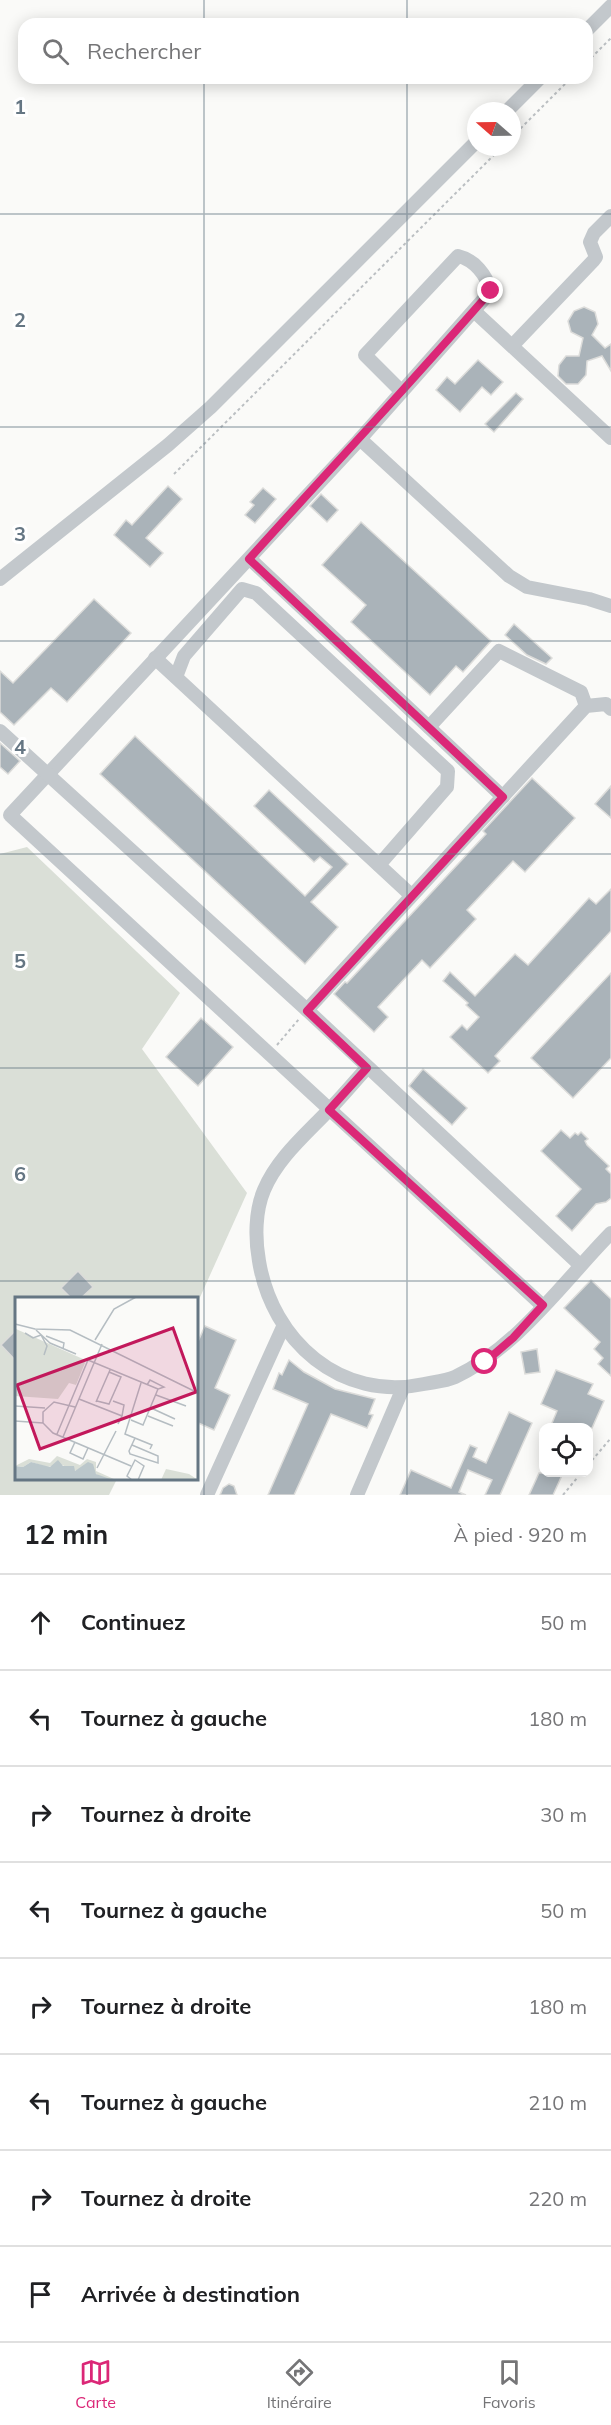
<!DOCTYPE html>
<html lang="fr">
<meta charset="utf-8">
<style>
:root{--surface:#fff;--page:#f6f6f6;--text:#202124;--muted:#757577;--line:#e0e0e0;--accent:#db2777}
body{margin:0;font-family:Mulish,sans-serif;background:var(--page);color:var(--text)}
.controls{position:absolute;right:18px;bottom:18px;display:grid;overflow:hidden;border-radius:12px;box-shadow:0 3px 15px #0003}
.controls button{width:54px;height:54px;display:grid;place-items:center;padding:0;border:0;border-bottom:2px solid var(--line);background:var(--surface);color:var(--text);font:30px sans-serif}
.compass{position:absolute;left:467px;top:102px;width:54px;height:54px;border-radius:50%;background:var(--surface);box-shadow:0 3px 15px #0003;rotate:290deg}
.stop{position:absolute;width:18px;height:18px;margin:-14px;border:4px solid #db2777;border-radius:50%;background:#fff}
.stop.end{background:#db2777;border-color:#fff;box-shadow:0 2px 6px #0008}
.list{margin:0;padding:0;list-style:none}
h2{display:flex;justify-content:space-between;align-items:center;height:78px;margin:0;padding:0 24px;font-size:26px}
h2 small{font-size:20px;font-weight:400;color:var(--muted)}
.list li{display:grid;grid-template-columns:39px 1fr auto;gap:18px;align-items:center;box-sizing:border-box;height:96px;padding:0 24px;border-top:2px solid var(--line)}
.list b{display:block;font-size:22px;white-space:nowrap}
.list em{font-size:20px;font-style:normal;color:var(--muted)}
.icon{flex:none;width:33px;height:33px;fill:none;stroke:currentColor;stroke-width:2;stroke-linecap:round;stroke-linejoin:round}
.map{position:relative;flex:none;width:611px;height:1495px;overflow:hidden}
.search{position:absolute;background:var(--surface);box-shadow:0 3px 15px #0003;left:18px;right:18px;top:18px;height:66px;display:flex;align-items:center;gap:15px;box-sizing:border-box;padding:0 21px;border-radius:18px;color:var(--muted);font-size:22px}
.sheet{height:846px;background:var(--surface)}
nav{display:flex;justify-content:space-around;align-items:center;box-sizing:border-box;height:84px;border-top:2px solid var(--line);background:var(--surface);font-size:16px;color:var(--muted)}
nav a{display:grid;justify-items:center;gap:3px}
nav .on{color:var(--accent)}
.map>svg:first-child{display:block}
</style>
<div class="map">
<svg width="611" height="1495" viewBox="0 0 611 1495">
<rect width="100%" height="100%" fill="#fafaf8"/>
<polygon fill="#dadfd7" points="27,847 180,993 142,1049 247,1193 197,1304 196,1298 16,1298 16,1478 117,1479 109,1495 0,1495 0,854"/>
<g fill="#aab3b9" stroke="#dcdcda" stroke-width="1.5">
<polygon points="584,307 595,312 598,324 592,335 605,348 611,344 611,371 602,356 587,361 586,375 578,384 566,384 558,376 559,365 566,356 579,356 583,338 571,332 568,321 574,311"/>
<polygon points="478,360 503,382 491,395 482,387 460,412 436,390 447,377 455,384"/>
<polygon points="516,393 523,399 494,432 485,424"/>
<polygon points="168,486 182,499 146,538 163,553 150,567 114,535 126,520 132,525"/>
<polygon points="263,488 276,499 255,523 245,515 254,505 250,502"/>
<polygon points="321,494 338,510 327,522 310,506"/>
<polygon points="361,522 491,641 463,672 456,666 430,695 351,622 366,605 322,565"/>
<polygon points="94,599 131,633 67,702 51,688 14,725 0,712 0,671 13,683"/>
<polygon points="514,624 552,658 546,664 527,655 505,635"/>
<polygon points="135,736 305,896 332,867 320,857 314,862 254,806 269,790 348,864 311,902 338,927 305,964 100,774"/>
<polygon points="0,743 20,761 8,774 0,767"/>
<polygon points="532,778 575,818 525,872 513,861 467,910 476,919 430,968 422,960 378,1007 388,1017 374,1032 334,994 345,982 347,983 486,834 483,831"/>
<polygon points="611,786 611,818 595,804"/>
<polygon points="611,889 611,931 495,1056 500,1061 488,1073 450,1037 462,1025 467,1030 479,1017 466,1005 468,1003 443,981 450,972 475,996 515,954 528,965 589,898 596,904"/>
<polygon points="611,973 611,1058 573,1098 531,1058"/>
<polygon points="201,1018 233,1047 198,1086 166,1057"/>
<polygon points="423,1069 467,1108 452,1125 409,1086"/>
<polygon points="561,1130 570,1138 575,1133 578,1135 581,1132 588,1139 585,1141 587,1145 609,1166 606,1169 611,1174 611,1198 606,1202 596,1204 572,1231 556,1216 581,1189 541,1151"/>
<polygon points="78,1271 93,1287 80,1299 72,1299 61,1288"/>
<polygon points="591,1280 611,1299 611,1376 598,1364 603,1358 594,1349 600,1342 564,1308"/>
<polygon points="205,1326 236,1340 215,1388 230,1395 214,1430 196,1422 196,1346"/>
<polygon points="16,1330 16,1361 1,1345"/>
<polygon points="537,1349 540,1372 525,1374 521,1352"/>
<polygon points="289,1360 304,1372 335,1389 375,1399 369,1414 373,1415 367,1428 331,1414 294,1495 268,1495 308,1404 273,1389 279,1373 282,1375"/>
<polygon points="556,1370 593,1384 588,1394 604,1401 592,1428 550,1428 557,1411 541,1404"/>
<polygon points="509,1412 532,1423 500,1495 485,1495 492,1480 468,1470 459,1492 466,1495 400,1495 411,1470 451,1488 470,1445 477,1448 473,1457 486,1463"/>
<polygon points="539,1473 563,1473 553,1495 529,1495"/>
<polygon points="229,1484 234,1486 237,1495 220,1495 223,1488"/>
</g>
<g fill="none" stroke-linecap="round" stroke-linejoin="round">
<g stroke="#bbbfc2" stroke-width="2" stroke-dasharray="3 3" stroke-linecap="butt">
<polyline points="587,62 611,38"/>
<polyline points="512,137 571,78"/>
<polyline points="174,474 502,147"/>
<polyline points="277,1045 299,1019"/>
<polyline points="588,1465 611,1438"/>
<polyline points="563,1495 582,1472"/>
</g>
<g stroke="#c3c8cc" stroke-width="14">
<polyline points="587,30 611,6"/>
<polyline points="507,111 540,78"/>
<polyline points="474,311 611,438"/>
<polyline points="513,345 593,261 596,257 590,242 594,233 611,216"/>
<path d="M402,392L365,355L458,256C475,260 486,275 491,291C448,340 404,389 360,439L10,815L543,1306"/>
<polyline points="360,439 509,576 527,587 589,599 611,606"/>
<polyline points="250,559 503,797"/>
<polyline points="0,579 168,445 211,407 476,142"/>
<polyline points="155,658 411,895"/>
<polyline points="176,677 184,656 242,589 256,593 448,771 447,787 379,865"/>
<polyline points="429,727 499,651 581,692 586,706"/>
<polyline points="0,731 307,1010 580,1265"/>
<polyline points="307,1010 586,706 606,704 611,709"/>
<path d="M367,1068C353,1083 341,1098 327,1112C304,1136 277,1159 264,1190C255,1211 255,1239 259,1261C272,1341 341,1402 424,1384C434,1382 446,1381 455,1377C517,1348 563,1282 611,1233"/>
<polyline points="207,1495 283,1327"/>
<polyline points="357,1495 403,1388"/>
</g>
</g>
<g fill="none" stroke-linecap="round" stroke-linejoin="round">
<path stroke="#db2777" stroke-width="8" d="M485,1362L513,1338L543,1305L329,1110L367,1068L307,1011L503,797L249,559C330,469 412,382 491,291"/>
</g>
<path fill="none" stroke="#657683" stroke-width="1.5" stroke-opacity="0.55" d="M204,0V24M407,0V24M204,78V1495M407,78V1495M0,214H611M0,427H611M0,641H611M0,854H611M0,1068H611M0,1281H611"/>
<g transform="translate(15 1297)">
<rect width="183" height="183" fill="#fafaf8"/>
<path d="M1,32L68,62L70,66L61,88L54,86L43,102L0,99ZM42,159L65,168L72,162L81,165V174L101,183L87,181L70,169L60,174L47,168L32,170L16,165L8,170L0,169L14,162L35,166ZM151,172L174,177L183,183H146Z" fill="#dadfd7"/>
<path d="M43,163L48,169H59L60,174L73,165L78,167L81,177L98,183H0V169L8,170L16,165L35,170Z" fill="#bbc7cb"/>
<path fill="none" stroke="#b5bdc2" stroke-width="1.5" d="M0,27L20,32L55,33L183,96M21,33L35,46L61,57M10,36L18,41L26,38L32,49L29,58M31,39L49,46L48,52M80,43L99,12L121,0M126,86L110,137L137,148L135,152M141,98L171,109M64,102L107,119L103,127M82,104L94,107L106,80L94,75M98,104L109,108L107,119M81,105L95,73M0,109L30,111M60,110L39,105L28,115V126L38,136L116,169M136,111L160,122M133,119L158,129M116,123L128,128L143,92L149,90L135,83L132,88M0,124L28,126M42,137L73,63L143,92M48,140L87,47M60,145L55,156L68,162L73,151M117,148L143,159V166L115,157L114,154L120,141M82,171L101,134M117,183L112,179L120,163L129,169L123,183"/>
<path fill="#c2185b" fill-opacity="0.15" stroke="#c2185b" stroke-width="3" d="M158,31L181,95L25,152L2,88Z"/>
<rect width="183" height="183" fill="none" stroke="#657683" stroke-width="3"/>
</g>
<g font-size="20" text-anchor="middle" font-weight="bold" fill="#657683" stroke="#fff" stroke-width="6" stroke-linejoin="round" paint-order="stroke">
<text x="20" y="114">1</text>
<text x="20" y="327">2</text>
<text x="20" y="541">3</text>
<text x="20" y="754">4</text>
<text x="20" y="968">5</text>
<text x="20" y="1181">6</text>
</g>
</svg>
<div class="controls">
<button><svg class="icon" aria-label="locate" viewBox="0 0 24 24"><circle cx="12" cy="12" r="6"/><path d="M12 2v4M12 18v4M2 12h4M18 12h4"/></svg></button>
</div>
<svg class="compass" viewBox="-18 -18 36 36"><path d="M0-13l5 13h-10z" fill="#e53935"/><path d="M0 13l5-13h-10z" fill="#757577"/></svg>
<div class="stop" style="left:485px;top:1362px"></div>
<div class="stop end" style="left:491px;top:291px"></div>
<div class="search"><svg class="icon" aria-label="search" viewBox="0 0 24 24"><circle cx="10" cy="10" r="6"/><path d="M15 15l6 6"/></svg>Rechercher</div>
</div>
<section class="sheet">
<h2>12 min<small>À pied · 920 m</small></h2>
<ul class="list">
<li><svg class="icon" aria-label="ahead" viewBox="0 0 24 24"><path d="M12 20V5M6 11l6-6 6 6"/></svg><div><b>Continuez</b></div><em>50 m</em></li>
<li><svg class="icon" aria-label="left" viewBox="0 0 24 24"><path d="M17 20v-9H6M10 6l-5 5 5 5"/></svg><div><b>Tournez à gauche</b></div><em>180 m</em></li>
<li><svg class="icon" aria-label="right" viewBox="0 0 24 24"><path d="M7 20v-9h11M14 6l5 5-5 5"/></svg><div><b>Tournez à droite</b></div><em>30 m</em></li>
<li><svg class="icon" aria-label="left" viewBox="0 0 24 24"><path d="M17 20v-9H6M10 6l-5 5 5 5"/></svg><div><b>Tournez à gauche</b></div><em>50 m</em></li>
<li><svg class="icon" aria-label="right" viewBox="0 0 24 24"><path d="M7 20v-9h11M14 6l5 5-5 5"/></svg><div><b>Tournez à droite</b></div><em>180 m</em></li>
<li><svg class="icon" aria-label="left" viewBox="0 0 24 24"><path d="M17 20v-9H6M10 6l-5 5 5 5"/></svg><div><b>Tournez à gauche</b></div><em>210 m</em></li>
<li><svg class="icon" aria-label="right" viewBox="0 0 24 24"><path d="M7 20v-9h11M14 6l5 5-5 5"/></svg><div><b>Tournez à droite</b></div><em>220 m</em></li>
<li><svg class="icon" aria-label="arrive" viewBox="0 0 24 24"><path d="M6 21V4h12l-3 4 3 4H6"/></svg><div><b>Arrivée à destination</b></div></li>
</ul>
</section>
<nav>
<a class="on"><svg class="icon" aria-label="map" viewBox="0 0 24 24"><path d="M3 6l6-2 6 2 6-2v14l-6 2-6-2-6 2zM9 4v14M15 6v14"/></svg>Carte</a>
<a><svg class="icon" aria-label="directions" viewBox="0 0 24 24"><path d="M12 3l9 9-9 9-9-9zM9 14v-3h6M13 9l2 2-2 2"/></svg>Itinéraire</a>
<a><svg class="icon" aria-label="saved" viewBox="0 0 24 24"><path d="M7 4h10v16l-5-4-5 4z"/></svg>Favoris</a>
</nav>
